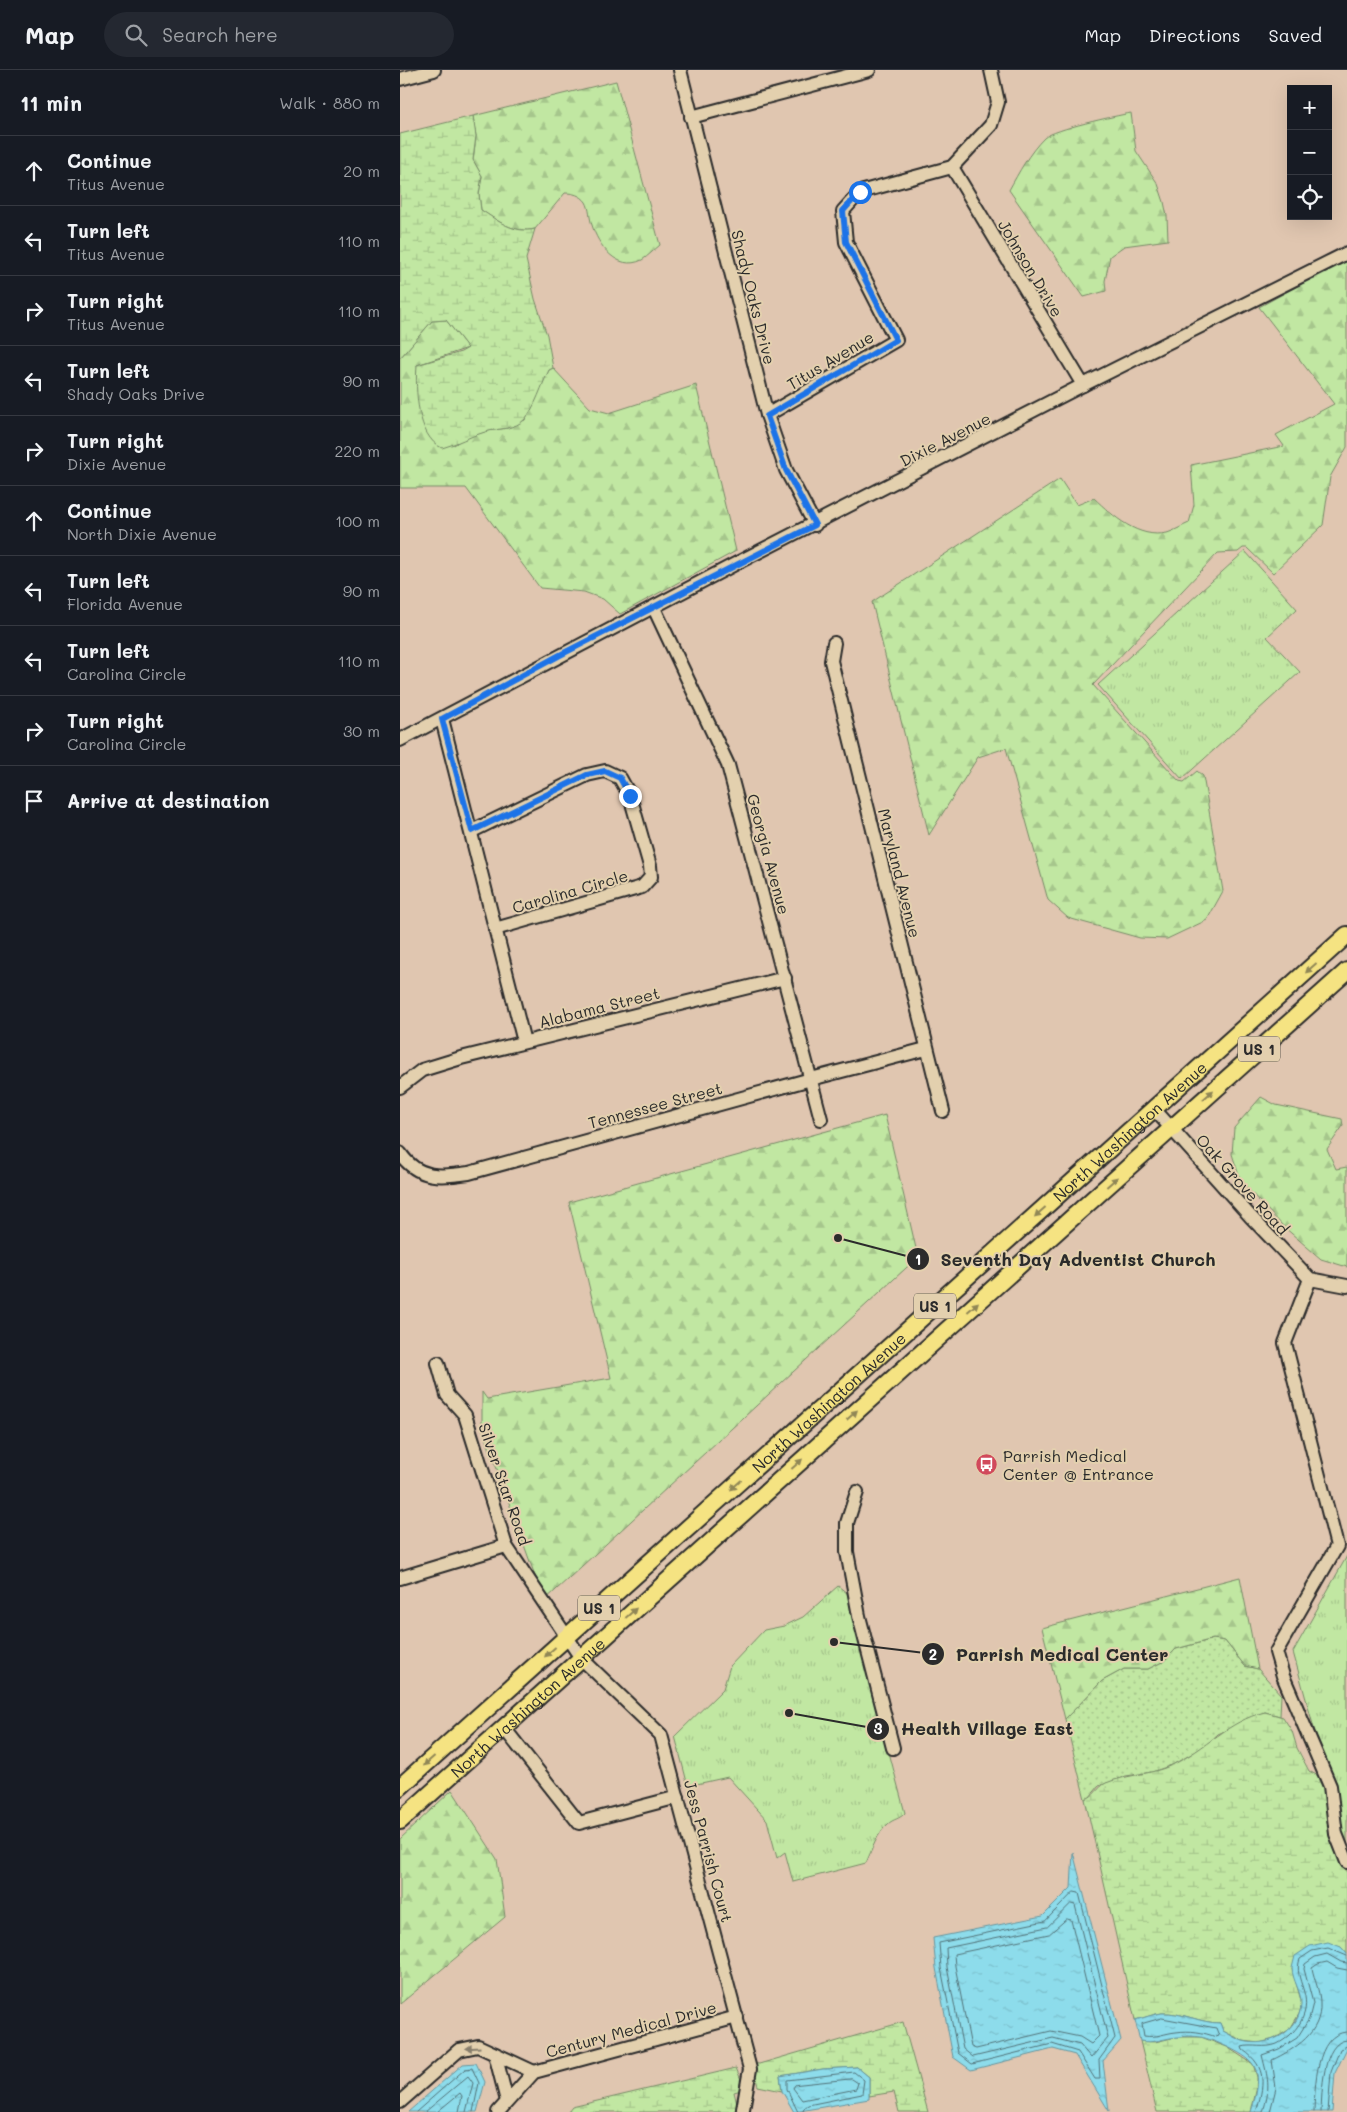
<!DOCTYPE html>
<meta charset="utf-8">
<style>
:root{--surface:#171b24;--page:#242831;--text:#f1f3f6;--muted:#9ea1a6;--line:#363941}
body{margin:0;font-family:Mali,sans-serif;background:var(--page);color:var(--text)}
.controls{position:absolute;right:15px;top:15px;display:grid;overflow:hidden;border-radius:0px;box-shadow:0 5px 20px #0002}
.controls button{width:45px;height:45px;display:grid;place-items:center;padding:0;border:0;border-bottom:1px solid var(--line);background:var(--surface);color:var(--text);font:25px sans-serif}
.stop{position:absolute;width:15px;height:15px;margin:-11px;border:4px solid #1a73e8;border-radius:50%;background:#fff}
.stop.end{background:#1a73e8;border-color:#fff;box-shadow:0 1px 5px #0008}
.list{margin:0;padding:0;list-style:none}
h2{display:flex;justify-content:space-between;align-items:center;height:65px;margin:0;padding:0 20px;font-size:21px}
h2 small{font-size:16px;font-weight:400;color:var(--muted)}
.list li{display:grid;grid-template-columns:32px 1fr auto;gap:15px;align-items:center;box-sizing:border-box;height:70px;padding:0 20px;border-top:1px solid var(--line)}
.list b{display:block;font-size:19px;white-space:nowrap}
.list p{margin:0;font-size:16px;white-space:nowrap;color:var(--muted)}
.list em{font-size:16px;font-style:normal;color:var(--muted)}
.icon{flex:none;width:28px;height:28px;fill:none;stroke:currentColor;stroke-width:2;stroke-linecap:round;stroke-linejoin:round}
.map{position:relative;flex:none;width:947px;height:2042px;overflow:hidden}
header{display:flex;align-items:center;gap:30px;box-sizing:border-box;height:70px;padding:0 25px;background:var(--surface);border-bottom:1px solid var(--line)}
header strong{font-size:24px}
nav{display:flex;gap:28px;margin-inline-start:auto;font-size:18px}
.search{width:350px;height:45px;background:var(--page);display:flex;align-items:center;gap:12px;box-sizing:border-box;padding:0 18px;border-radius:28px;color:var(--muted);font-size:19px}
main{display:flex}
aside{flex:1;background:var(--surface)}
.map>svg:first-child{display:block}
</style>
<header>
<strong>Map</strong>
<div class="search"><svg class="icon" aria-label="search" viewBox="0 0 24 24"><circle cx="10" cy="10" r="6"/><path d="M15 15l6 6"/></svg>Search here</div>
<nav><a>Map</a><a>Directions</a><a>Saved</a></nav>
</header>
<main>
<aside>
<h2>11 min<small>Walk · 880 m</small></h2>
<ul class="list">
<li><svg class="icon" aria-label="ahead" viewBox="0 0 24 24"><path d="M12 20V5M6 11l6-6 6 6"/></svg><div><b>Continue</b><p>Titus Avenue</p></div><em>20 m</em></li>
<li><svg class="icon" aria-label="left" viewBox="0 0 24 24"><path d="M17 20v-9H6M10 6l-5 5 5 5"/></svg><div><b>Turn left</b><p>Titus Avenue</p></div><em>110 m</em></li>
<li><svg class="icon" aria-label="right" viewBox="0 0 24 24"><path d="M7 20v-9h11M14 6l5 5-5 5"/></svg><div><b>Turn right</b><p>Titus Avenue</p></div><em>110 m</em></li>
<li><svg class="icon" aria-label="left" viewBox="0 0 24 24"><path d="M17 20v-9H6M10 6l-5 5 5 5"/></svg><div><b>Turn left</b><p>Shady Oaks Drive</p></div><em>90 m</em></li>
<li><svg class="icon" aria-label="right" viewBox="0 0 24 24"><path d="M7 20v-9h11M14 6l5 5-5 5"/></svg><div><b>Turn right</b><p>Dixie Avenue</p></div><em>220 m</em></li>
<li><svg class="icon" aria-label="ahead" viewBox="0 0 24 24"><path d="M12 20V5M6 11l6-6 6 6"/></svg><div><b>Continue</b><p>North Dixie Avenue</p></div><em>100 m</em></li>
<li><svg class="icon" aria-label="left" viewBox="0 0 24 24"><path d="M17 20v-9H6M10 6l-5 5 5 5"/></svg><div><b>Turn left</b><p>Florida Avenue</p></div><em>90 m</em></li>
<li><svg class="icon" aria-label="left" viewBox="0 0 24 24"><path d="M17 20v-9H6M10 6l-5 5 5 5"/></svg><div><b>Turn left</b><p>Carolina Circle</p></div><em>110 m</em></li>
<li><svg class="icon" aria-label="right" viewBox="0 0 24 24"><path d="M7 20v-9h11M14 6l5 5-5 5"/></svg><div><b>Turn right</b><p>Carolina Circle</p></div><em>30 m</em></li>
<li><svg class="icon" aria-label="arrive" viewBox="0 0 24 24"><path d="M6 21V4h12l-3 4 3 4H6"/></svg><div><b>Arrive at destination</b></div></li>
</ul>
</aside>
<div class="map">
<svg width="947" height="2042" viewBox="0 0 947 2042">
<defs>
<pattern id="grass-dots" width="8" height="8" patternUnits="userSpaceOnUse" patternTransform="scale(1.25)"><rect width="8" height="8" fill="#c1e7a2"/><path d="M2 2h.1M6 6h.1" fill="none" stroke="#a6c68c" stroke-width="1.8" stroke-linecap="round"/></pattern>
<pattern id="forest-firs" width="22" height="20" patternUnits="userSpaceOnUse" patternTransform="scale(1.25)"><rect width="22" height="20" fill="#c1e7a2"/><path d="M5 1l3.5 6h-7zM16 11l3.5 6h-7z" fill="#a6c68c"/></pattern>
<pattern id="wetland-marsh" width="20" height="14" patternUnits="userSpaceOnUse" patternTransform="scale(1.25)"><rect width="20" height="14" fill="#c1e7a2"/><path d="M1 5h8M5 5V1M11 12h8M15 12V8" fill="none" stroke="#a6c68c"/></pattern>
<pattern id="park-tufts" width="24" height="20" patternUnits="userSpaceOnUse" patternTransform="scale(1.25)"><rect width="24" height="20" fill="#c1e7a2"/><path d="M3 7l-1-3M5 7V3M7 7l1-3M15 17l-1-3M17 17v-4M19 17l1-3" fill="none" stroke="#a6c68c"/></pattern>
<pattern id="water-ripples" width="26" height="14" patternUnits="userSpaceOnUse" patternTransform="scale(1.25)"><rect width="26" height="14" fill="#8ddceb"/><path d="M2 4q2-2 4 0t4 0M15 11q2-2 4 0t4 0" fill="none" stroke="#7abdca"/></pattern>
</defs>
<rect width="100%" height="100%" fill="#e0c6b0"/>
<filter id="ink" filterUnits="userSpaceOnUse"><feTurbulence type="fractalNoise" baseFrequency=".02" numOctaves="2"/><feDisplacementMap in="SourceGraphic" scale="10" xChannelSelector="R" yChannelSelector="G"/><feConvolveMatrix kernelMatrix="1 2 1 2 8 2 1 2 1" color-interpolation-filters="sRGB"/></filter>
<g filter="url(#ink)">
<polygon fill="url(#grass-dots)" stroke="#768966" points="814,1569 825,1571 845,1596 858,1599 881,1625 880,1646 865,1642 818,1664 804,1677 772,1695 752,1702 726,1706 699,1716 689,1728 685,1729 665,1649 702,1611 724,1599 748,1599 764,1591 776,1579"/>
<g fill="url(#forest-firs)" stroke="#768966">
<path d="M216,11L260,175C254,180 248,186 242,190C217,202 198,175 192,155C189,147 190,139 186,132C181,125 173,123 165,123L135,159C114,164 98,151 81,140L79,124L82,106L73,90L76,66L73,46Z"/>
<path d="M731,43L736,81L758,114L764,132L767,146L768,170L724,176L710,186L705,211L706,221L684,227L609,120C619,102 629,83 644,68C654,59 715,46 731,43Z"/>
<path d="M947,189V377L930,407L923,455L873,503L847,478H843L838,482L818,483L693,615L779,711L784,712L797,701L803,706L823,821L807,850L767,869L740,868L668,848L648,830L606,678L578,687L529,765L472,532L660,409L677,435L694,428C713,446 738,469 767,463C774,461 782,456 789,453L794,435L791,395L884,376L876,365L934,334L859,237Z"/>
<polygon points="46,250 68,278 17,295 54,375 64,368 87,361 108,358 125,350 149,300 153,298 190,338 209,343 296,315 336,481 220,544 203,529 184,522 140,518 66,418 0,418 0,288 32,251"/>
<polygon points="861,1027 876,1035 942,1049 943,1056 927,1079 936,1099 947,1097 947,1197 921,1189 884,1157 841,1112 832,1084 834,1058"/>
<polygon points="485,1045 518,1187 144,1531 82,1357 82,1322 87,1329 211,1308 169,1132"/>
<polygon points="840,1507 858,1599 845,1596 825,1571 813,1569 776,1579 764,1591 748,1599 724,1599 702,1611 665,1649 642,1558"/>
<polygon points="52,1720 97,1789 105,1847 0,1934 0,1769"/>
</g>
<g fill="url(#wetland-marsh)" stroke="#768966">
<path d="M73,46L76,66L73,90L82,106L79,124L81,140C98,151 114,164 135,159L126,189L135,229L147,265L153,298L149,300C142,314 135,338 125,349C115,360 98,358 85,362C70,366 57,374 42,378C17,367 15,319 17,295L61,282L68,278L46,250L32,251L0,288V64Z"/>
<path d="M865,1642L883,1647L892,1661L897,1678L909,1701L924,1709L947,1790V1884L941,1877L892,1899L902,1934L899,1944L890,1959L874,1969L859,1973L843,1971L823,1961L820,1953C800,1953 782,1942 762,1943C753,1944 744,1948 735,1950L685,1729C694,1727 698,1717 706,1713C728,1704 751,1705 772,1695C806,1679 828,1651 865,1642Z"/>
<polygon points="503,1952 528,2042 499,2042 494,2022 469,2026 469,2007 457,1997 423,1999 380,2006 382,2021 358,2016 352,1993 359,1994"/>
<polygon points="776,1967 801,1967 827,1977 853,1994 857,2007 857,2017 851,2042 757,2042 740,1971 755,1972"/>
<polygon points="336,1998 345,2019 334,2022 339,2042 168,2042 172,2037"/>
</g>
<g fill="url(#park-tufts)" stroke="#768966">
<polygon points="845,481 897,539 867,567 900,602 782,709 698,615"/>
<polygon points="947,1486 947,1778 893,1582"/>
<path d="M438,1516L447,1523L505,1743C500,1749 493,1749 488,1754C477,1763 472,1780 466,1793L393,1812L385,1782L377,1788L367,1750L328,1707L288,1716L275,1666L323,1619L330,1596L364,1560L384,1556L403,1547Z"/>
</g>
<g fill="url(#water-ripples)" stroke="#66959e">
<polygon points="673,1782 721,1970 703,1991 709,2041 675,1985 653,1979 571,2000 553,1987 536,1898 533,1868 643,1846 671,1818"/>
<path d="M928,1872L941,1877L947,1884V1978L935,2003L932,2042H851C855,2028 863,2007 852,1993C844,1983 814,1970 801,1967C794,1966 785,1966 778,1967C764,1968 753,1974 740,1971L735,1950C744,1948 753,1944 762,1943C782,1942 800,1953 820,1953L823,1961C829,1964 836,1969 843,1971C868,1978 899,1962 901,1935C902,1922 892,1910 892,1898C893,1894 894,1890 895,1886L910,1876Z"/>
<polygon points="76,1993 85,2012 77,2042 8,2042 63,1994"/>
<polygon points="457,1997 469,2007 469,2029 394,2042 382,2021 380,2006 423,1999"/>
</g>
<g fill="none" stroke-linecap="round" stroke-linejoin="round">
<g stroke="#527278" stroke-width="1">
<polygon points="674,1822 679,1823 715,1968 699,1990 700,2009 695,2009 678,1982 652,1974 572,1994 558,1983 541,1898 539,1873 645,1851"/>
<polygon points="671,1834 675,1835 708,1968 691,1988 680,1975 653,1968 573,1987 563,1979 547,1897 546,1878 647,1857"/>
<polygon points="667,1849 671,1850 699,1966 691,1974 680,1967 651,1961 576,1979 571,1977 555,1896 554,1884 649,1864"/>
<path d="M762,1948L816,1958L819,1966L816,1967C803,1962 790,1960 776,1962C765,1963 756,1968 744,1966L742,1954Z"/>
<polygon points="452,2009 458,2013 456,2019 402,2030 393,2018 395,2015"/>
<polyline points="16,2042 65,1999 72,1998 79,2013 73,2042"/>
<polyline points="25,2042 68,2006 73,2013 66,2042"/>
<polyline points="37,2042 60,2023 62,2026 59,2042"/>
<polyline points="398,2042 387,2019 387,2010 454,2002 464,2010 462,2024 408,2035 404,2038 403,2042"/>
<path d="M856,2042C864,2016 868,1997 843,1980L842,1977C852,1974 865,1979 877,1974C887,1969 894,1962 900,1953C916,1925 892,1911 900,1889L912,1881L928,1878L947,1886"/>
<path d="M863,2042C871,2016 868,2009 862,1985L879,1979L897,1968L909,1949L913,1933L904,1899L905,1894L915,1887L927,1884L941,1892L947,1893"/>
<path d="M870,2042L876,2018L872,1990C895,1979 922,1963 920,1933C920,1921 914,1909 912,1898L918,1894L927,1892L937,1898L947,1900"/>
<path d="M914,2042C915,2019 915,1963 947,1962"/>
<path d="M921,2042C922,2024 922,1971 947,1970"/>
<polyline points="928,2042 931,2002 940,1979 947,1976"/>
</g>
<defs>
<g id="minor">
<polyline points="280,0 367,345 386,400 415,455"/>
<polyline points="0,9 34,0"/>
<polyline points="291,47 469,0"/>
<polyline points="552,97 683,315"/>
<polyline points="367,345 496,270 446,172 443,141 460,122 552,97 591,55 598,32 591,0"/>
<polyline points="254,538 328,695 421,1049"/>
<polyline points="434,573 431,591 543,1041"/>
<polyline points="42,649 124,972"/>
<polyline points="0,670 337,493 683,315 947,183"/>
<polyline points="72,761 187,705 205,701 220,708 230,726 250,796 251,807 242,817 95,859"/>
<polyline points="0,1017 22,1000 61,988 385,908"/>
<polyline points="754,1039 850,1146 910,1209 947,1216"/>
<path d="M0,1083C18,1110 42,1107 69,1103L411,1009L526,979"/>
<polyline points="910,1209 885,1273 937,1476 876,1582 883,1606 930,1716 936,1764 947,1792"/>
<polyline points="38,1293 47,1325 65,1345 106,1476 181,1588 261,1665 350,1999 343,2039"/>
<polyline points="457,1422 447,1453 447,1482 459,1546 493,1678"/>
<polyline points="0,1508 106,1476"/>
<polyline points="104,1658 179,1753 278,1727"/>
<polyline points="95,1984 107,2031"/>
<polyline points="0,2032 59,1980 78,1976 134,2002"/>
<polyline points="98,2042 134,2002 337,1947"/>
</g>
<g id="major">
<path id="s1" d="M0,1717L947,865"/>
<path id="s2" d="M0,1751L947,901"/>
</g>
</defs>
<use href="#minor" stroke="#2b2b2b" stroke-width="16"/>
<use href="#major" stroke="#2b2b2b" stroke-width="20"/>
<use href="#minor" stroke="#e3d0ae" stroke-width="12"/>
<use href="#major" stroke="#f5e382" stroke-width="16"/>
</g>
<defs><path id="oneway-solid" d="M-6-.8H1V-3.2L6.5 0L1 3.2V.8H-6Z" transform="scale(1.25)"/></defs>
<g fill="#908756">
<use href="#oneway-solid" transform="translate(911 898) rotate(138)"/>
<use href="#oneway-solid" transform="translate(808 1025) rotate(-42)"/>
<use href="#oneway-solid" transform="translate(712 1112) rotate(-42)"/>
<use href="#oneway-solid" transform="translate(640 1142) rotate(138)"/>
<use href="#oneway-solid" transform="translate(573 1237) rotate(-42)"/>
<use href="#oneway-solid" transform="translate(452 1345) rotate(-42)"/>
<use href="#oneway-solid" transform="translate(397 1394) rotate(-42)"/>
<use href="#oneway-solid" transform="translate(336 1415) rotate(138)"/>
<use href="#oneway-solid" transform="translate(231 1543) rotate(-42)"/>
<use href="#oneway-solid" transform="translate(150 1582) rotate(138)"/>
<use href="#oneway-solid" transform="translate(29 1691) rotate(138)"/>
</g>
<use fill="#877e6c" href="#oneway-solid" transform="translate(73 1978) rotate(177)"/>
</g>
<g fill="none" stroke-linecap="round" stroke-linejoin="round" filter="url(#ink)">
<polyline stroke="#1a73e8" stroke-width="6" points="230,726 220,708 205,701 187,705 72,761 42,649 160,585 415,455 386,400 367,346 496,270 446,172 443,141 460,122"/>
</g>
<defs>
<symbol id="bus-disc" viewBox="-11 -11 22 22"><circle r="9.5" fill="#d1495b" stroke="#e3d0ae"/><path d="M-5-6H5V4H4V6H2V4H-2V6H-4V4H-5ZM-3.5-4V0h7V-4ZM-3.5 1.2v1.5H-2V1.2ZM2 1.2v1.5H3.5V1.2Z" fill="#fff"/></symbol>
</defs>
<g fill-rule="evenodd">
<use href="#bus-disc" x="574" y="1382" width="25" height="25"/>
</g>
<g text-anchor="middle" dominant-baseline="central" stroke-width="4" stroke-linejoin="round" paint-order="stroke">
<g fill="#e3d0ae" stroke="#625c52" stroke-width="1">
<rect x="838" y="966.5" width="42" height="25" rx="4"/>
<rect x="514" y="1223.5" width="42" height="25" rx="4"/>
<rect x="178" y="1525.5" width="42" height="25" rx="4"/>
</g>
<g font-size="15" font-weight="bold" fill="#2b2b2b">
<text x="859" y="979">US 1</text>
<text x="535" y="1236">US 1</text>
<text x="199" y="1538">US 1</text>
</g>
<g font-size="16" fill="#2b2b2b" stroke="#e3d0ae">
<text transform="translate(631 198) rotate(59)">Johnson Drive</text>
<text transform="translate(354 227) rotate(76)">Shady Oaks Drive</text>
<text transform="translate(430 290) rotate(-31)">Titus Avenue</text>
<text transform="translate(545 369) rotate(-27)">Dixie Avenue</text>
<text transform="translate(369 784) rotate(75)">Georgia Avenue</text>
<text transform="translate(500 803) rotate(76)">Maryland Avenue</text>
<text transform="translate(170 821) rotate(-16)">Carolina Circle</text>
<text transform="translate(199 937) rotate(-14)">Alabama Street</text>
<text transform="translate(255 1035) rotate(-15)">Tennessee Street</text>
<text stroke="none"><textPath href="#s1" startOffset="981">North Washington Avenue</textPath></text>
<text transform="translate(843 1114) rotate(48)">Oak Grove Road</text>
<text stroke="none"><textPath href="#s1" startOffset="576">North Washington Avenue</textPath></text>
<text transform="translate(105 1414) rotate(71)">Silver Star Road</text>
<text stroke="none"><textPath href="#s2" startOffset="171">North Washington Avenue</textPath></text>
<text transform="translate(309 1781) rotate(75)">Jess Parrish Court</text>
<text transform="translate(231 1959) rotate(-15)">Century Medical Drive</text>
</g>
<g font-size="16" fill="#2b2b2b" stroke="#e3d0ae" text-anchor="start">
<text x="603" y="1385">Parrish Medical<tspan x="603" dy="18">Center @ Entrance</tspan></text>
</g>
</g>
<path fill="none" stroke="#2b2b2b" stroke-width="2" d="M438 1168L518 1189M434 1572L533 1584M389 1643L478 1659"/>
<g fill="#2b2b2b" stroke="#e3d0ae" stroke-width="2">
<circle cx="438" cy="1168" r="5"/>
<circle cx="434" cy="1572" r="5"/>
<circle cx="389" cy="1643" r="5"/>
<circle cx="518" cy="1189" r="12"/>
<circle cx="533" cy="1584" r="12"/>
<circle cx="478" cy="1659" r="12"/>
</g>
<g font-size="15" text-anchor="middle" font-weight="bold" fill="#fff">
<text x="518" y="1195">1</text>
<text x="533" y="1590">2</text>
<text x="478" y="1664">3</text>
</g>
<g font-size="18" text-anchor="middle" font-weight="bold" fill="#2b2b2b" stroke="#e3d0ae" stroke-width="4" stroke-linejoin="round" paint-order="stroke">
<text x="678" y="1196">Seventh Day Adventist Church</text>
<text x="662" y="1591">Parrish Medical Center</text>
<text x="587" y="1665">Health Village East</text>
</g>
</svg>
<div class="controls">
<button>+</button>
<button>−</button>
<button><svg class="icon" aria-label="locate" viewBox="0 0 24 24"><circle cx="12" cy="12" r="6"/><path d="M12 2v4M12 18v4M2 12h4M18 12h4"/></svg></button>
</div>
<div class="stop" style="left:460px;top:122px"></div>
<div class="stop end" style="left:230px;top:726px"></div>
</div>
</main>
